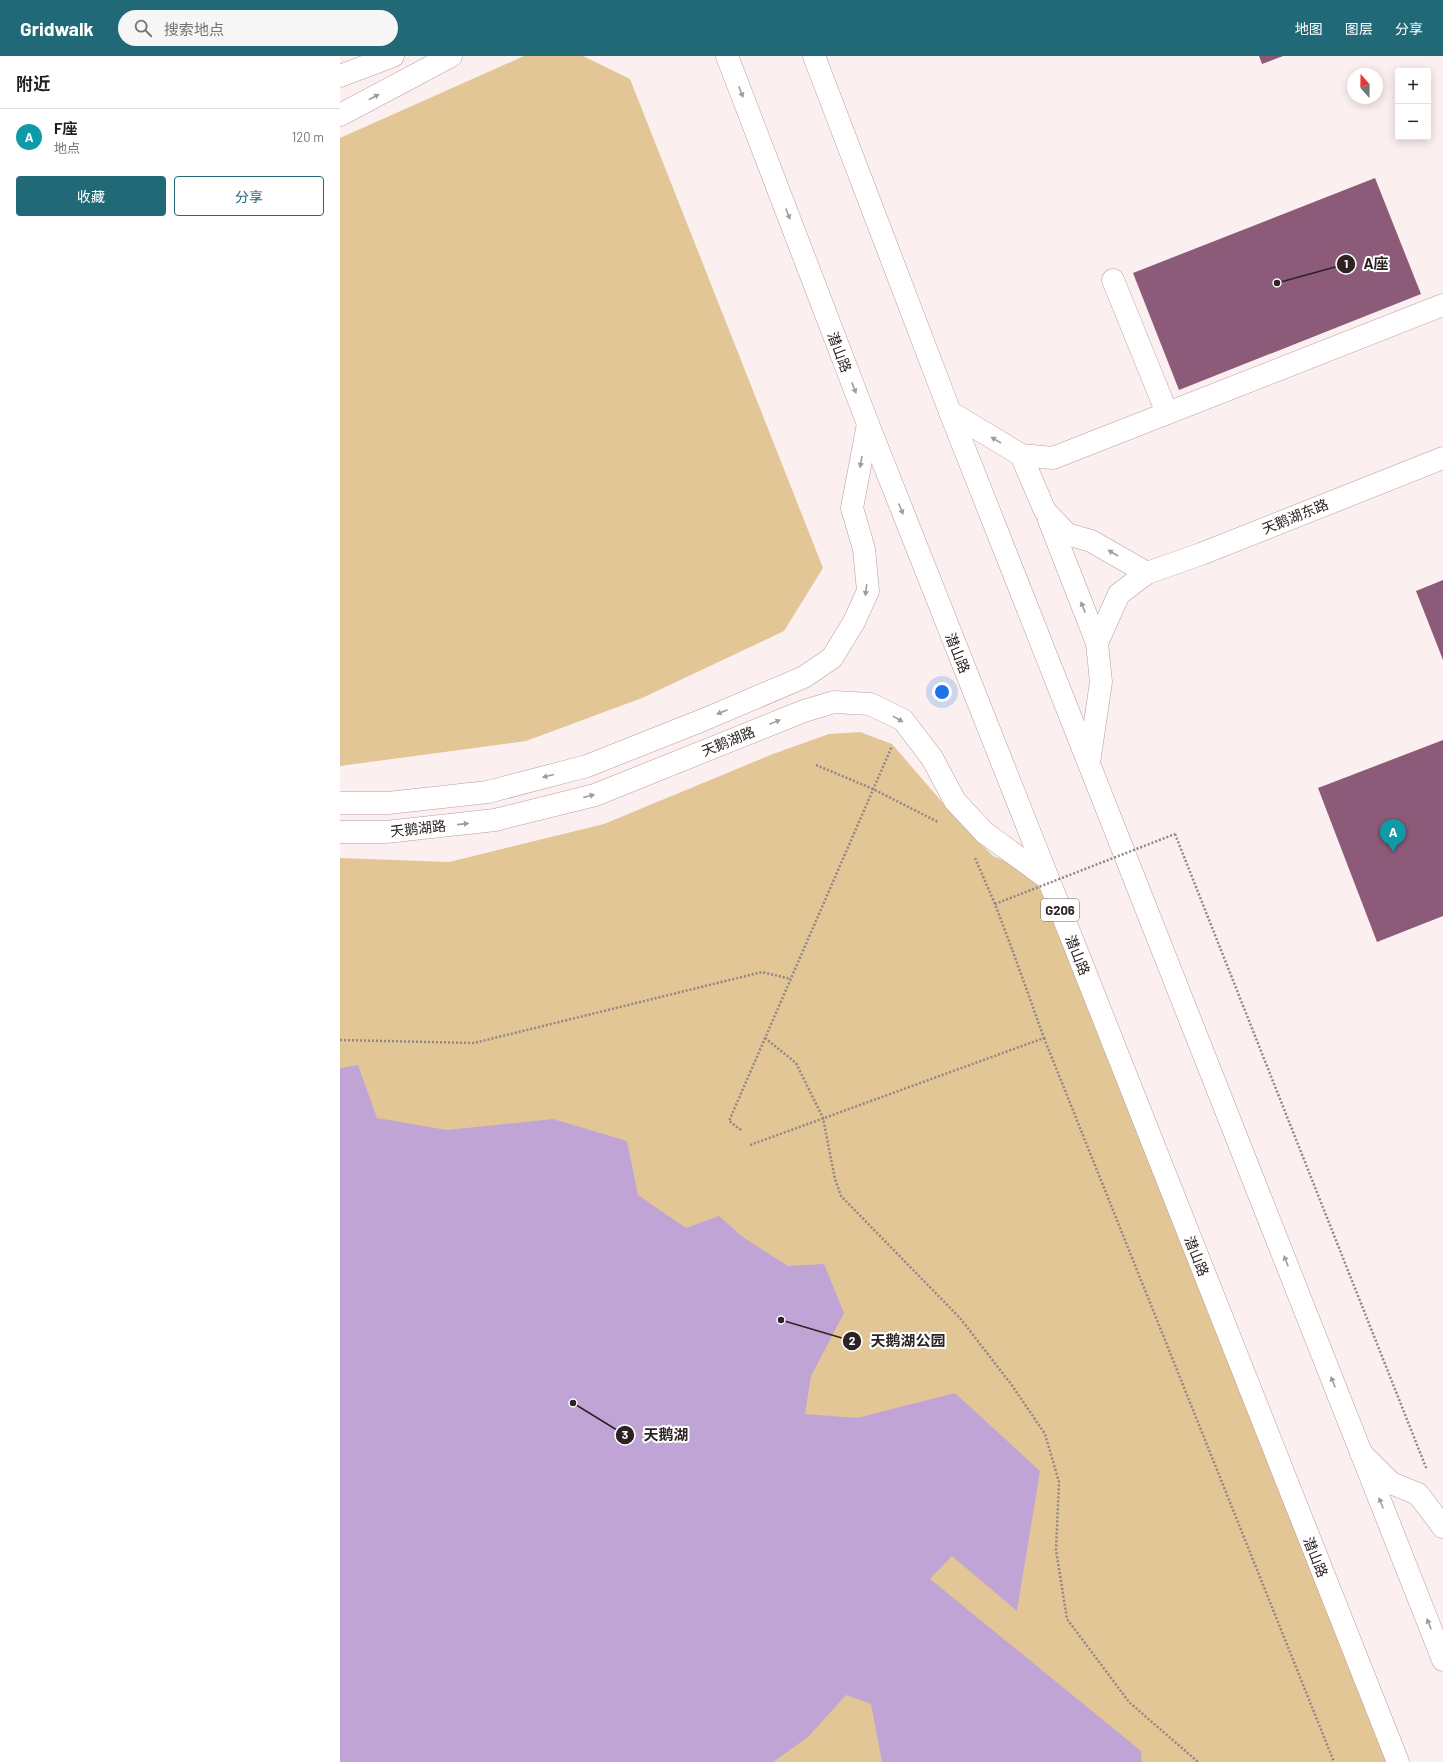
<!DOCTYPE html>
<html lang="zh">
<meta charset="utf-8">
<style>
:root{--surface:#fff;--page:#f6f6f6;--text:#202124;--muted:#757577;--line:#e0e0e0;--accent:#216976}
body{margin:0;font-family:Barlow,"Noto Sans SC",sans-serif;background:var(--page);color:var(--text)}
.controls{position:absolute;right:12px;top:12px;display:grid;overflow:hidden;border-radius:4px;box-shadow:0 2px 10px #0003}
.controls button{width:36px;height:36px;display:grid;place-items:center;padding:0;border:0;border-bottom:1px solid var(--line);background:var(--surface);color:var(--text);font:20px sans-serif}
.compass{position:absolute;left:1007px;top:12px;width:36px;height:36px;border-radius:50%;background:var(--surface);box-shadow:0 2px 10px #0003;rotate:340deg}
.you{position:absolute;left:602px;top:636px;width:14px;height:14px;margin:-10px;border:3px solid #fff;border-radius:50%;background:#1a73e8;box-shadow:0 0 0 6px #1a73e833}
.badge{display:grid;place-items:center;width:26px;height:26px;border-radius:50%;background:var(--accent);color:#fff;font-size:13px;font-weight:700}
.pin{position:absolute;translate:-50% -33px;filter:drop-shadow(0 1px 2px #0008)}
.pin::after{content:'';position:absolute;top:21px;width:14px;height:12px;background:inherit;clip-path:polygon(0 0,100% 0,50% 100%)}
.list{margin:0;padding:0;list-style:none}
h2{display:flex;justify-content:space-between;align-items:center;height:52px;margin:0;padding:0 16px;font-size:17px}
h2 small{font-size:13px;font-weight:400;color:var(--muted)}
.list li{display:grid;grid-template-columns:26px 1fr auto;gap:12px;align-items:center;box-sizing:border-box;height:56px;padding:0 16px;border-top:1px solid var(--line)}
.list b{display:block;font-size:15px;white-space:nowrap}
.list p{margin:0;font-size:13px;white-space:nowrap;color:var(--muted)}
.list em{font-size:13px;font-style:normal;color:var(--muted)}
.actions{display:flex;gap:8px;padding:12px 16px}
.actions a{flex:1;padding:9px 0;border:1px solid var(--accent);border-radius:4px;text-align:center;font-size:14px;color:var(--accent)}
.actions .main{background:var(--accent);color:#fff}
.icon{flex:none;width:22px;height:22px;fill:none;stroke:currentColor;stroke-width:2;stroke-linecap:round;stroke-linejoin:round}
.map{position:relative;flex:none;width:1103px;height:1706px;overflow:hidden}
header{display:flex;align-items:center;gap:24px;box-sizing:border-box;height:56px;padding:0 20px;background:var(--accent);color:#fff}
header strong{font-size:19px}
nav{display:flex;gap:22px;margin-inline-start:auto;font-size:14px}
.search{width:280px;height:36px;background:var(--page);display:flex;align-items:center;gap:10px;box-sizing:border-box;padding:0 14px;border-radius:22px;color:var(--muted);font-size:15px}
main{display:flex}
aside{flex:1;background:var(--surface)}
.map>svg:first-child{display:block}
</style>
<header>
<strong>Gridwalk</strong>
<div class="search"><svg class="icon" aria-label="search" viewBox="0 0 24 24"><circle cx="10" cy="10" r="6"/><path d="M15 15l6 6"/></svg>搜索地点</div>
<nav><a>地图</a><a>图层</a><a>分享</a></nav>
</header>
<main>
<aside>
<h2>附近<small></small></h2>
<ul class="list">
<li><span class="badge" style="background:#0f9aa8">A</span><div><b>F座</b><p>地点</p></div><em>120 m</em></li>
</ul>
<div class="actions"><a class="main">收藏</a><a>分享</a></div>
</aside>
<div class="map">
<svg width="1103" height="1706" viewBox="0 0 1103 1706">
<rect width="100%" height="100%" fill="#fcefef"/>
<g fill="#e2c696">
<polygon points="184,0 243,0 290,23 483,512 444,575 302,642 186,685 0,710 0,82"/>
<polygon points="520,676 552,688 615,761 653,800 707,822 1058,1706 0,1706 0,802 109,806 264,768 433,698 489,678"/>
</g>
<polygon fill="#c0a4d6" points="18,1009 37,1062 107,1074 213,1063 287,1085 298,1139 346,1172 379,1160 404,1182 448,1210 484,1208 504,1257 471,1320 465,1358 517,1362 615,1337 700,1415 677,1555 612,1500 590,1523 801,1695 802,1706 542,1706 531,1648 506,1639 468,1681 433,1706 0,1706 0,1012"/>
<g fill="#8c5b79">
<polygon points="919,0 943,0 922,8"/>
<polygon points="1035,122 1081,238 839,334 793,217"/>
<polygon points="1103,524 1103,604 1076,535"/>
<polygon points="1103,684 1103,860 1037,886 978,732"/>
</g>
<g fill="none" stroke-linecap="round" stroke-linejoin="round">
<defs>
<g id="minor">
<polyline points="773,224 827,357"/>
<polyline points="610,356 681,399 705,455 727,478 751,485 807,517"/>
<polyline points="681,399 713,402 1103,249"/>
<polyline points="709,464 757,587"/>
<polyline points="749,707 761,626 757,587 779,538 807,517 861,498 1103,402"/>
<polyline points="0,747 48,747 148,736 247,710 363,664 464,621 492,602 514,566 528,535 524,493 512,452 528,368"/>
<polyline points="0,776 46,776 155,764 255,739 464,655 494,646 530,648 563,664 592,702 615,745 645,777 707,822"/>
<polyline points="1021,1397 1051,1427 1078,1438 1103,1471"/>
</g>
<g id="major">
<polyline points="387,0 528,368 1058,1706"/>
<polyline points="474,0 610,356 1103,1604"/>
<polyline points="0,59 111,0"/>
</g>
<polyline id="highway" points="0,20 53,0"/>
</defs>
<use href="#minor" stroke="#ba9c9d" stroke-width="23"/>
<use href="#major" stroke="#ba9c9d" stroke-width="23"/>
<use href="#highway" stroke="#ba9c9d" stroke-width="23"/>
<g stroke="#928686" stroke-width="2.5" stroke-dasharray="2 2" stroke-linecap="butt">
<polyline points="476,709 533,733 598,766"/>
<polyline points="835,778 1087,1414"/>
<polyline points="635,802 655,848"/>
<polyline points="425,982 456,1007 483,1062 495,1123 501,1140 620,1262 671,1328 705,1378 719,1426 716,1494 727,1563 789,1646 858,1706"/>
<polyline points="704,982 994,1706"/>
<polyline points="0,984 134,987 422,916 451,923"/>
<polyline points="401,1074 389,1065 552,690"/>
<polyline points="410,1089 704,982 672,893"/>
</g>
<use href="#minor" stroke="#fff" stroke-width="22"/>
<use href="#major" stroke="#fff" stroke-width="22"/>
<use href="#highway" stroke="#fff" stroke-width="22"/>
<polyline stroke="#928686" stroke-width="2.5" stroke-dasharray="2 2" stroke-linecap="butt" points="672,893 655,848 835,778"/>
</g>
<defs><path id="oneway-solid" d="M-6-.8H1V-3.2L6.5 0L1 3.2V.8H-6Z"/></defs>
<g fill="#a19c9c">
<use href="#oneway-solid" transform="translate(401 36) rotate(69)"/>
<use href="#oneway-solid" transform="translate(34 41) rotate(-28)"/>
<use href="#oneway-solid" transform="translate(448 158) rotate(69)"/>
<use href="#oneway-solid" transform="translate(514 332) rotate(69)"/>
<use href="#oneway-solid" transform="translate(656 384) rotate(-149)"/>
<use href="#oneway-solid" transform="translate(521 406) rotate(100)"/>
<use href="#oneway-solid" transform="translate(561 453) rotate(68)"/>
<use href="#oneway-solid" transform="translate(773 497) rotate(-150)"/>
<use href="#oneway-solid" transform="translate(526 534) rotate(97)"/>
<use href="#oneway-solid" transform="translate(743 551) rotate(-111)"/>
<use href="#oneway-solid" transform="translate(382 656) rotate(157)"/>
<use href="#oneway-solid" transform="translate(558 663) rotate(29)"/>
<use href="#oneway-solid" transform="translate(435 666) rotate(-22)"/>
<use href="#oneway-solid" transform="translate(208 720) rotate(166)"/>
<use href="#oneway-solid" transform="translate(249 740) rotate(-15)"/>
<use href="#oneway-solid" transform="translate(123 768) rotate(-6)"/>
<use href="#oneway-solid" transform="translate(946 1205) rotate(-112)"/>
<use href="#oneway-solid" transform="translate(993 1326) rotate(-112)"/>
<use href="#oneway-solid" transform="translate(1041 1447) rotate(-112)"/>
<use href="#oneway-solid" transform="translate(1089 1568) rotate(-112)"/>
</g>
<g text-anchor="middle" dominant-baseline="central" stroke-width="4" stroke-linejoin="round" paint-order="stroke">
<rect fill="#fff" stroke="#6d6565" stroke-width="1" x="701" y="843" width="38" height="22" rx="3"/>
<g font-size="13" font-weight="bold" fill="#2e2323">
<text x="720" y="854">G206</text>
</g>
<g font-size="14" fill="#2e2323" stroke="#fff">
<text transform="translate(500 296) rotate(69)">潜山路</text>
<text transform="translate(955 460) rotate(-22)">天鹅湖东路</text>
<text transform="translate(618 597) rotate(68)">潜山路</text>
<text transform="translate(388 685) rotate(-22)">天鹅湖路</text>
<text transform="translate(78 772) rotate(-6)">天鹅湖路</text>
<text transform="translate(738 899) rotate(68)">潜山路</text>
<text transform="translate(857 1200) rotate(68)">潜山路</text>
<text transform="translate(976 1501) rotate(68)">潜山路</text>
</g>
</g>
<path fill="none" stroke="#2e2323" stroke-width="1.5" d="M937 227L1006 208M441 1264L512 1285M233 1347L285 1379"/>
<g fill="#2e2323" stroke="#fff" stroke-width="1.5">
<circle cx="937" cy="227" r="4"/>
<circle cx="441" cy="1264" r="4"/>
<circle cx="233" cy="1347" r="4"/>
<circle cx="1006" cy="208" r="10"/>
<circle cx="512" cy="1285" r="10"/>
<circle cx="285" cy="1379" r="10"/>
</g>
<g font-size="12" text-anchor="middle" font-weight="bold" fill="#fff">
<text x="1006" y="212">1</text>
<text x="512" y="1289">2</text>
<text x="285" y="1383">3</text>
</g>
<g font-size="15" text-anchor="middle" font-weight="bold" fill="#2e2323" stroke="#fff" stroke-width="4" stroke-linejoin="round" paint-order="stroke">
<text x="1036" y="213">A座</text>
<text x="568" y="1290">天鹅湖公园</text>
<text x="326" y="1384">天鹅湖</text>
</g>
</svg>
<div class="controls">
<button>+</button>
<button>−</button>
</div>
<svg class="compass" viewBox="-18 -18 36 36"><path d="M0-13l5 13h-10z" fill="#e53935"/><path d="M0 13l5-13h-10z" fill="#757577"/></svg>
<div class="you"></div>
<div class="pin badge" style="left:1053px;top:796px;background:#0f9aa8">A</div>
</div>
</main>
